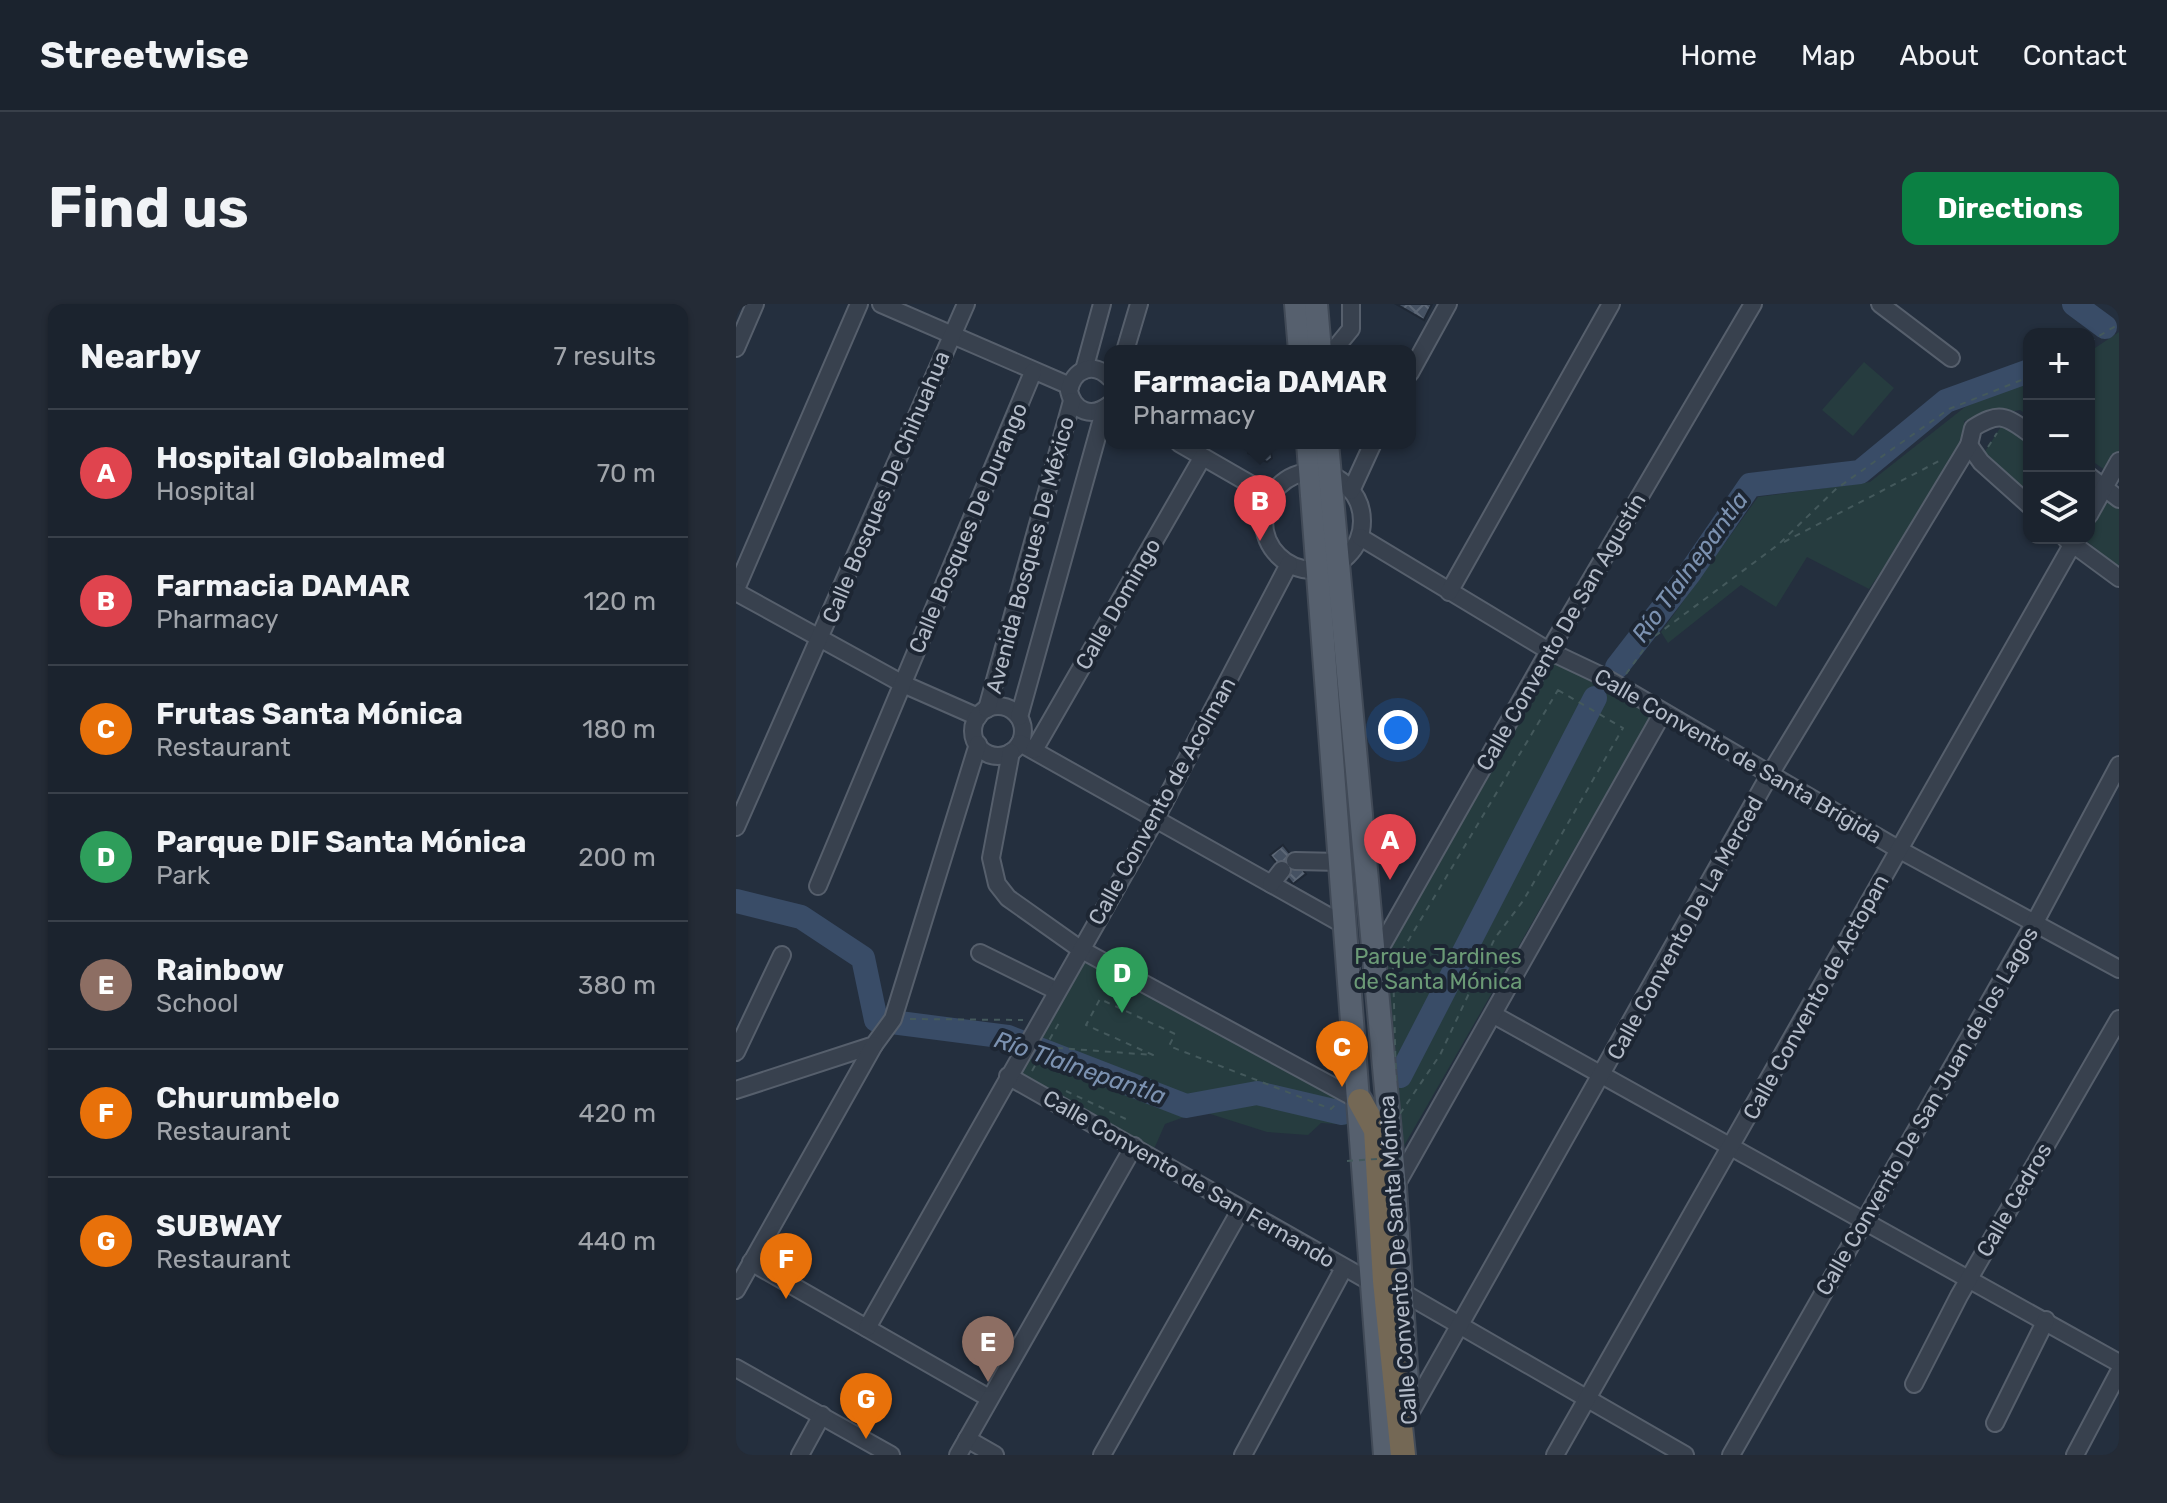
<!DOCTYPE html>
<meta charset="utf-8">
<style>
:root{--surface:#1b232e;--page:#242b36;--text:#f1f3f6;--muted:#a0a4aa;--line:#39404a;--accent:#0b8043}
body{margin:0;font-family:Rubik,sans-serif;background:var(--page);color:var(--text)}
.controls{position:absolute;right:24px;top:24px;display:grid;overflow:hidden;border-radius:16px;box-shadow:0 2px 6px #0004}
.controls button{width:72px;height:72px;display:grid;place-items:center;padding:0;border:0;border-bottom:2px solid var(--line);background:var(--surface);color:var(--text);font:40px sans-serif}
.you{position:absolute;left:662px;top:426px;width:28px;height:28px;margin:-20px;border:6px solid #fff;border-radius:50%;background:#1a73e8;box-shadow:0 0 0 12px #1a73e833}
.badge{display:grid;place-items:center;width:52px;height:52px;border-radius:50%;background:var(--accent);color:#fff;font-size:26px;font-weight:700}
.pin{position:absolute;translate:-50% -66px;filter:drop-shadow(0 2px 4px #0008)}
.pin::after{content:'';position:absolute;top:42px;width:28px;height:24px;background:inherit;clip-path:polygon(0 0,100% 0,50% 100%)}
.popup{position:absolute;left:368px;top:41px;width:312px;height:104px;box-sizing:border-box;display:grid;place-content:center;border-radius:16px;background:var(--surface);filter:drop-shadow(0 2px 6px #0005);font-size:26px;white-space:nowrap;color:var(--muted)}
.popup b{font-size:30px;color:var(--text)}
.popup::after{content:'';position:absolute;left:50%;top:100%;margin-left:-16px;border:16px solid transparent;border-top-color:var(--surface)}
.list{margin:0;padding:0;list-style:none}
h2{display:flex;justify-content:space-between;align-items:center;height:104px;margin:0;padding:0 32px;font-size:34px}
h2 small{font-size:26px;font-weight:400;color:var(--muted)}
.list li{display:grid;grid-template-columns:52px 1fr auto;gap:24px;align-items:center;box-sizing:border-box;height:128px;padding:0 32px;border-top:2px solid var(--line)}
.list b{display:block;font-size:30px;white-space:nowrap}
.list p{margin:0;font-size:26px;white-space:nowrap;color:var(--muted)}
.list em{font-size:26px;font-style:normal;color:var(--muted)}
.icon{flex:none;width:44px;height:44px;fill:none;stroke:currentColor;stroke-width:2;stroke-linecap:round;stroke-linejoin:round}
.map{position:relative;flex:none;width:1383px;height:1151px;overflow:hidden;border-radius:16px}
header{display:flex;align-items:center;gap:48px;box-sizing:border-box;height:112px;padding:0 40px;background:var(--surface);border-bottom:2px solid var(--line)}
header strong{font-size:38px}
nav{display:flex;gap:44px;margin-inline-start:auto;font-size:28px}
.intro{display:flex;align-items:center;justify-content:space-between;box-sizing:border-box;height:192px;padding:0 48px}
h1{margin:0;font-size:56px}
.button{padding:20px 36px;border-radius:16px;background:var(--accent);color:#fff;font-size:28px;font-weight:700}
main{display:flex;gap:48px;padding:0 48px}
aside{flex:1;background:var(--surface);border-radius:16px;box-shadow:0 2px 6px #0004}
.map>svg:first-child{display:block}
</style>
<header>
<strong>Streetwise</strong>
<nav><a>Home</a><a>Map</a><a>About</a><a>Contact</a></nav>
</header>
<div class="intro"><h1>Find us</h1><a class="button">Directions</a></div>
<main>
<aside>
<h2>Nearby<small>7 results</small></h2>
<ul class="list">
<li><span class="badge" style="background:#e0444e">A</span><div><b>Hospital Globalmed</b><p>Hospital</p></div><em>70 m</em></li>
<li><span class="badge" style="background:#e0444e">B</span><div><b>Farmacia DAMAR</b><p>Pharmacy</p></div><em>120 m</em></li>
<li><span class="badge" style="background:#e8710a">C</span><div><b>Frutas Santa Mónica</b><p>Restaurant</p></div><em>180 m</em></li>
<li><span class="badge" style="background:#2e9e5b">D</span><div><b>Parque DIF Santa Mónica</b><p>Park</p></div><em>200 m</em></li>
<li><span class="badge" style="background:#8d6e63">E</span><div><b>Rainbow</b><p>School</p></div><em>380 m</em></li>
<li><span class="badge" style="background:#e8710a">F</span><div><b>Churumbelo</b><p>Restaurant</p></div><em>420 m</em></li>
<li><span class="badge" style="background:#e8710a">G</span><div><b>SUBWAY</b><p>Restaurant</p></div><em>440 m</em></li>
</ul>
</aside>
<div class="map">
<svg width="1383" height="1151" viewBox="0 0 1383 1151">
<defs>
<pattern id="building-cross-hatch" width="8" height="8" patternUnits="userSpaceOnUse" patternTransform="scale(2)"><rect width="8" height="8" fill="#455162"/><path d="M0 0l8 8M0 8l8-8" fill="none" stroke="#5d6877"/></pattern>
</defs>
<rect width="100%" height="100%" fill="#242f3e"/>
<g fill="#263c3f">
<polygon points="1383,28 1383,148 1372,168 1353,155 1353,48"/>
<polygon points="1128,58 1158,84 1117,132 1086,106"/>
<polygon points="1293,76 1293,112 1284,106 1228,117 1233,141 1133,285 1071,253 1040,303 1005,281 932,339 925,328 1022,193 1134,178 1229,103"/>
<polygon points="1266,121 1293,136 1293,191 1248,149"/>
<polygon points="1372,193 1383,202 1383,263 1348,235 1353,234 1353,225"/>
<polygon points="818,356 916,410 665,847 639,657"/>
<polygon points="344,645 610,794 617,805 616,821 585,819 572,831 531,828 465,807 429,820 418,845 285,772"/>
</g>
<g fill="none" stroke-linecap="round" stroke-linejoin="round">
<g stroke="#394c67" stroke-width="24">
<polyline points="1338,0 1369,23"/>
<polyline points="881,363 953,270 1014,181 1124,168 1210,97 1293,67"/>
<polyline points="0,597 65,613 127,654 140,716 272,733 450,802 521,789 606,809"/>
<polyline points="664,772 859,394"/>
</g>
</g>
<g fill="url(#building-cross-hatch)" stroke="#1f2835" stroke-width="2">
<polygon points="660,0 696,0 688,16"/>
<polygon points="512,139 533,139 536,154 531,158 512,149"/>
<polygon points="547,541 570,570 557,580 534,551"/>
</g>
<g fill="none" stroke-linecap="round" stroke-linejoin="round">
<defs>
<g id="minor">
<polyline points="145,0 334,82"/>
<polyline points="1144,0 1215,54"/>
<polyline points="0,44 19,0"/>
<polyline points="389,47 403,0"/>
<polyline points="597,47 615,25 615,0"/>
<polyline points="348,66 366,0"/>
<polyline points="674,69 712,0"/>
<path d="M373,101C356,114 338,108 333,87C337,65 358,57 374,74"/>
<polyline points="443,139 535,192"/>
<polyline points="1233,141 1245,158 1293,201"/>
<circle cx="577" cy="217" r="49"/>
<polyline points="1353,172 1383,195"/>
<polyline points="615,187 637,139"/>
<polyline points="1353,211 1383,157"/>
<polyline points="624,233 813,347 868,373 1162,545 1383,665"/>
<polyline points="1330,235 1383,274"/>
<polyline points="0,285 123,0"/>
<polyline points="0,288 167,380 242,413"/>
<polyline points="713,288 875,0"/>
<circle cx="262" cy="427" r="25"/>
<polyline points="251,405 336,97"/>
<polyline points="283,413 369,104"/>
<polyline points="284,439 610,622"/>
<polyline points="298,446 466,154"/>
<polyline points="275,448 255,554 261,580 272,594 344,645 624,797"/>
<polyline points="0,523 230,0"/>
<polyline points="559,557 605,558"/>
<polyline points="535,580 546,566"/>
<polyline points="82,582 297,68"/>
<polyline points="244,649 321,687"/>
<polyline points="637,657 813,347 1017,0"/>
<polyline points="758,711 1383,1059"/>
<polyline points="0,748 46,651"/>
<polyline points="272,772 633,977"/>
<polyline points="0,786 138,741 157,715 242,440"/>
<polyline points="659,883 926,410"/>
<polyline points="15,958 253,1094"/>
<polyline points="0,986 138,741"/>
<polyline points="666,988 949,1151"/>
<polyline points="131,1024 420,514 553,260"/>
<polyline points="0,1064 155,1151"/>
<polyline points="1178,1080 1223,992 1383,715"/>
<path d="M673,1111L1033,472L1233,141L1237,124C1263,108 1269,111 1293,129"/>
<polyline points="1259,1119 1310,1016"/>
<polyline points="231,1135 259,1151"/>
<polyline points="64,1151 86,1111"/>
<polyline points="222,1151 398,842"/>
<polyline points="366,1151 505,905"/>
<polyline points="507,1151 608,964"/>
<polyline points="819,1151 1340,234"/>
<polyline points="995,1151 1299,618 1383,461"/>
<polyline points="1339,1151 1383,1068"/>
</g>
<g id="major">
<polyline points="560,0 564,47"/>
<polyline points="580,0 584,47"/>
<polyline points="572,139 649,1151"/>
<polyline points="591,139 659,883 672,1094"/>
</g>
<polyline id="highway" points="624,797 640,826 649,977 667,1151"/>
</defs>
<use href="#minor" stroke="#565f6c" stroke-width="20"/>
<use href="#major" stroke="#414a57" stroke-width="26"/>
<use href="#highway" stroke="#434c59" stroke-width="28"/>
<g stroke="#44595c" stroke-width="2" stroke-dasharray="6 6" stroke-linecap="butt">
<polyline points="1353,38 1383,20"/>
<polyline points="1252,143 1261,129"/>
<polyline points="1048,238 1205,156"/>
<polyline points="890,370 915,335 1043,240 1100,185 1213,105 1293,73"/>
<polygon points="822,386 887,424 787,597 759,634 704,751 661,814 657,662"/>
<polyline points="174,715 287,716"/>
<polyline points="309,743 417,751 350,721 364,695 439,730 433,742 595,805 600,800"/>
<polyline points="296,767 324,717"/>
<polyline points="330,787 394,817"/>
</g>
<use href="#minor" stroke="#38414e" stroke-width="16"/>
<use href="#major" stroke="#56606e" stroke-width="22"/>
<use href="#highway" stroke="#746855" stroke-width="24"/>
<polyline stroke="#44595c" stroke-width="2" stroke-dasharray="6 6" stroke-linecap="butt" points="611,857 670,853"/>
</g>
<g text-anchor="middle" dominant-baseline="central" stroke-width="8" stroke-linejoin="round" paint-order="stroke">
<g font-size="22" fill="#b4bcc9" stroke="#1d2633">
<text transform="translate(150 183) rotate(-67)">Calle Bosques De Chihuahua</text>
<text transform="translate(232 224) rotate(-67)">Calle Bosques De Durango</text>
<text transform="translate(294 251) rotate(-75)">Avenida Bosques De México</text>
<text transform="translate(382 300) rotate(-60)">Calle Domingo</text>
<text transform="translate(825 328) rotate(-60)">Calle Convento De San Agustín</text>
<text transform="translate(1002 452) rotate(30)">Calle Convento de Santa Brígida</text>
<text transform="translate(426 497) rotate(-61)">Calle Convento de Acolman</text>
<text transform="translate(949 624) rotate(-61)">Calle Convento De La Merced</text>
<text transform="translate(1080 693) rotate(-61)">Calle Convento de Actopan</text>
<text transform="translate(1191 807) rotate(-60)">Calle Convento De San Juan de los Lagos</text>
<text transform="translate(453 875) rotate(30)">Calle Convento de San Fernando</text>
<text transform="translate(1278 896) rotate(-60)">Calle Cedros</text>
<text transform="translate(662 956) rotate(-94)">Calle Convento De Santa Mónica</text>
</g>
<g font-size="22" fill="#6b9a76" stroke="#1d2633">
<text x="702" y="652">Parque Jardines<tspan x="702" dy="25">de Santa Mónica</tspan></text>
</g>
<g font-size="24" font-style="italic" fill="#7c92b1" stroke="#1d2633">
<text transform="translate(954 263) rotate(-54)">Río Tlalnepantla</text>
<text transform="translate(344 764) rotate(19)">Río Tlalnepantla</text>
</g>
</g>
</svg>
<div class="controls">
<button>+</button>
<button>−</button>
<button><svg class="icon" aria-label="layers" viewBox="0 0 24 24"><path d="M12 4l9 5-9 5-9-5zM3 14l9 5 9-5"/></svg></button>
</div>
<div class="you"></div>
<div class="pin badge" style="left:654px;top:576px;background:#e0444e">A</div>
<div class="pin badge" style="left:524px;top:237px;background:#e0444e">B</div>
<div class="popup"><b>Farmacia DAMAR</b>Pharmacy</div>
<div class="pin badge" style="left:606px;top:783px;background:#e8710a">C</div>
<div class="pin badge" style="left:386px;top:709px;background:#2e9e5b">D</div>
<div class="pin badge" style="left:252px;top:1078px;background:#8d6e63">E</div>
<div class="pin badge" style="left:50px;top:995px;background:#e8710a">F</div>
<div class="pin badge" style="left:130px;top:1135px;background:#e8710a">G</div>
</div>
</main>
